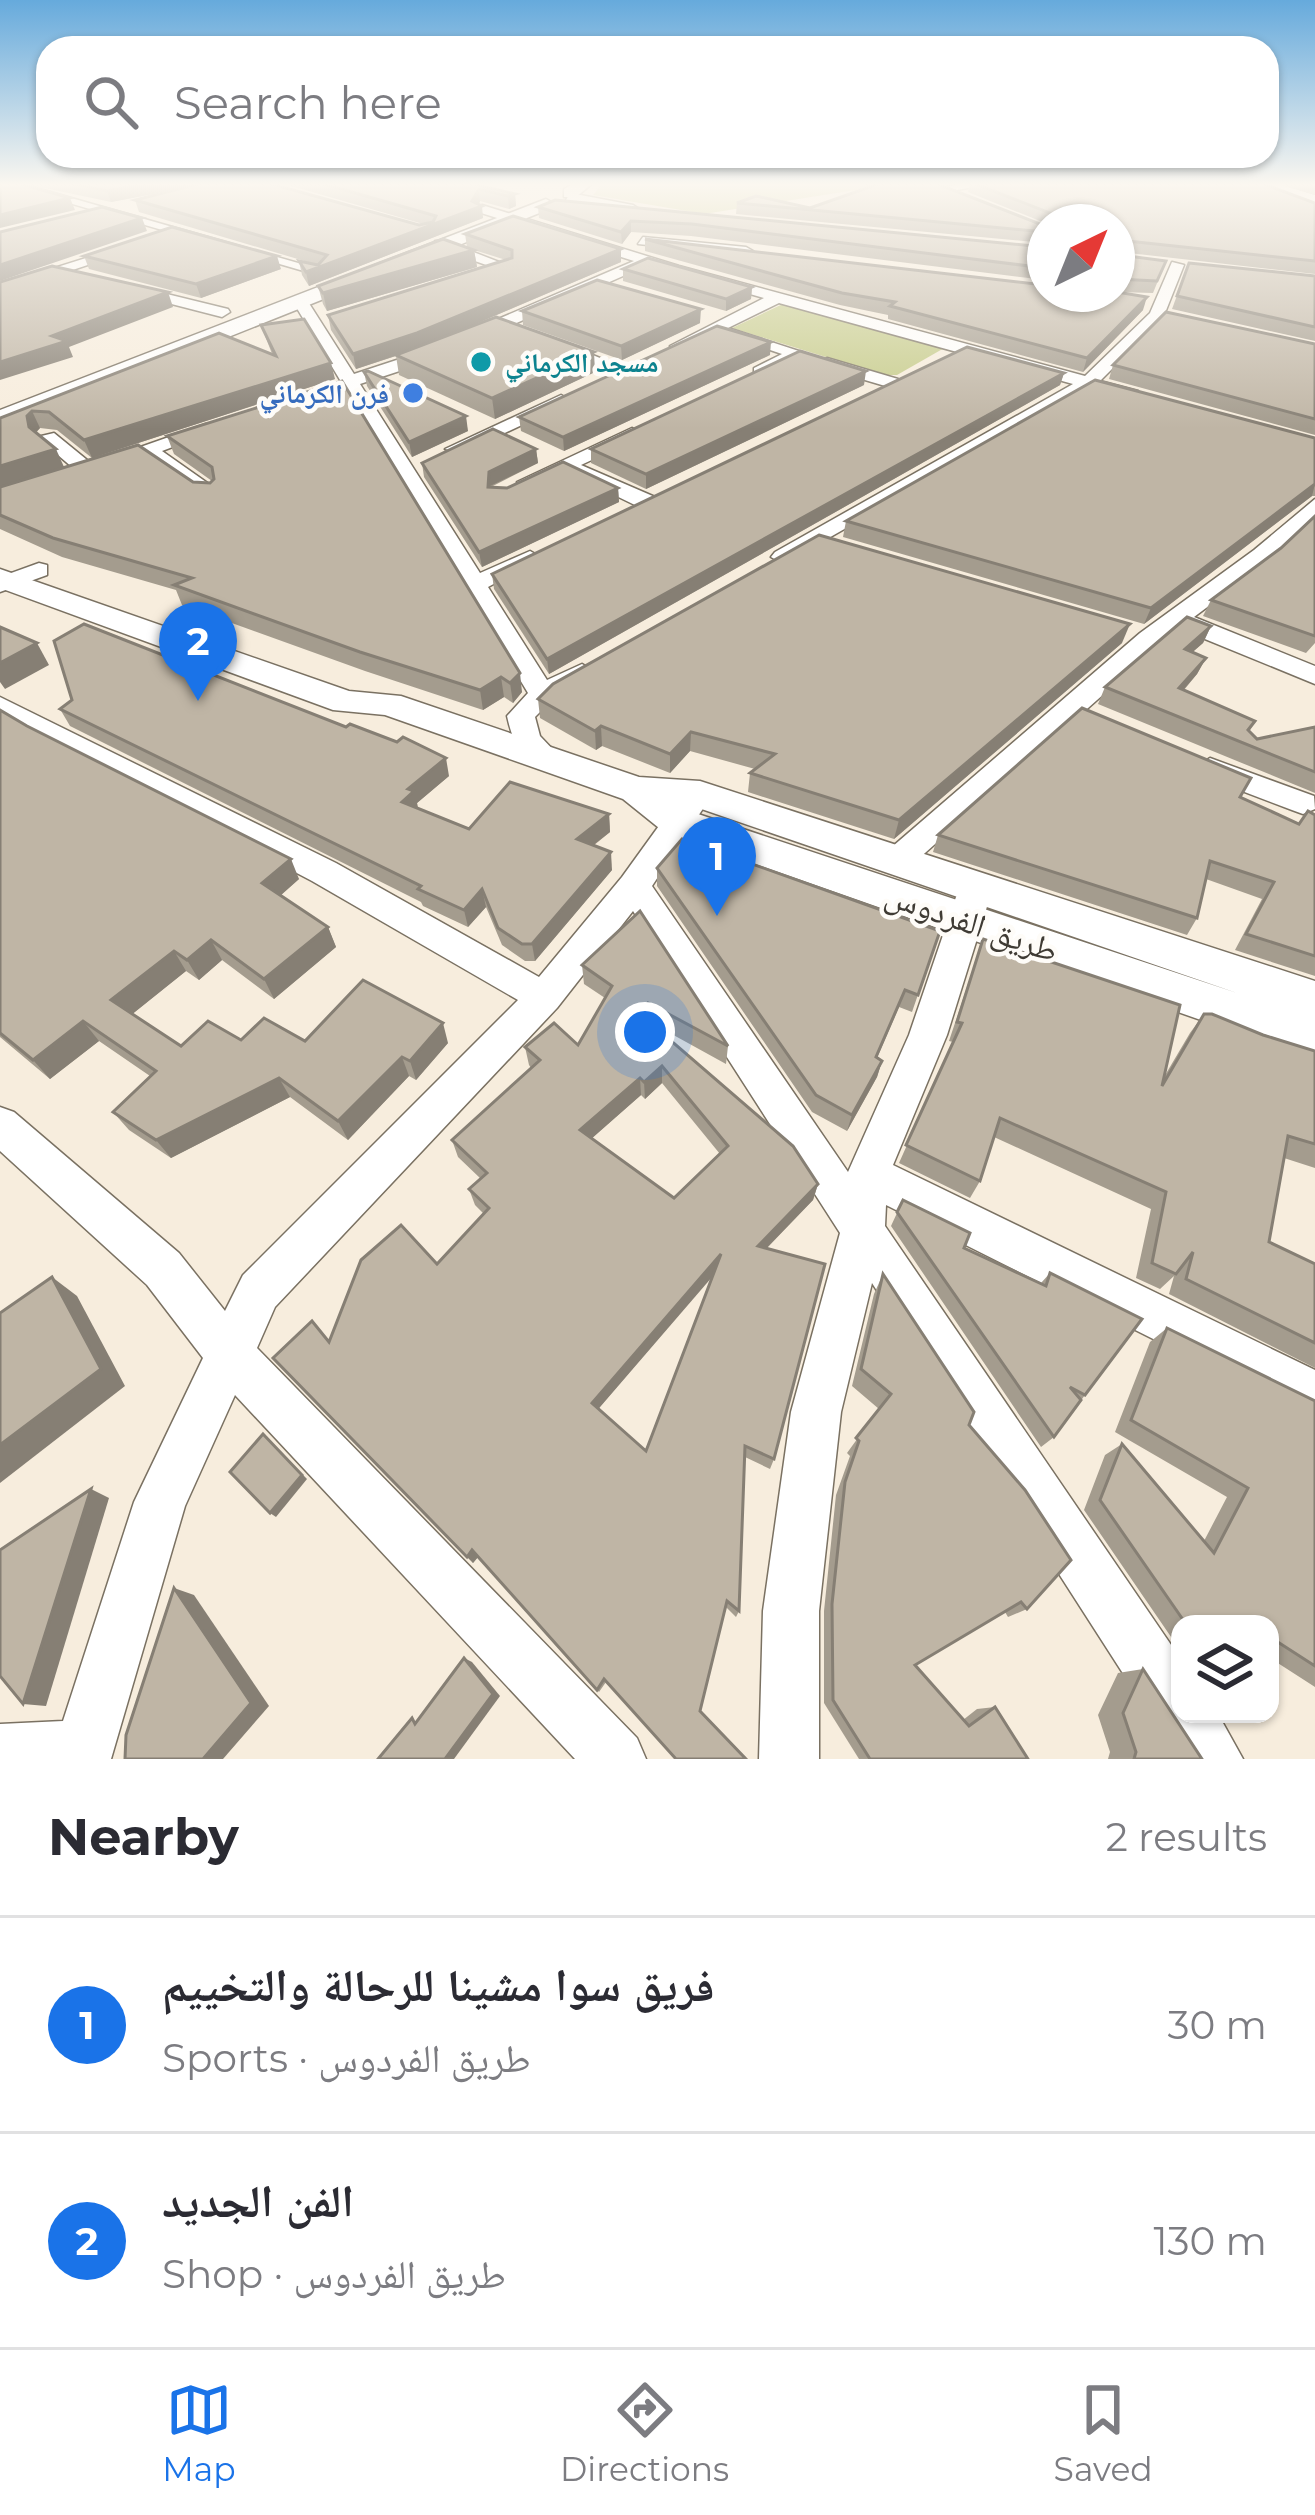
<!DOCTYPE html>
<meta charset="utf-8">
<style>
:root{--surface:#fff;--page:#f7f7f7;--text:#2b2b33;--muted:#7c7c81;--line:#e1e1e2;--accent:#1a73e8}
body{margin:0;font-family:Montserrat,"Noto Naskh Arabic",sans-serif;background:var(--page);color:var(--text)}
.controls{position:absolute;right:36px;bottom:36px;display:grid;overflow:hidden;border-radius:24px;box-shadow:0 3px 9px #0004}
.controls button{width:108px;height:108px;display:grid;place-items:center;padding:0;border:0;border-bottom:3px solid var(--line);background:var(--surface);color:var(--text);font:60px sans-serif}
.compass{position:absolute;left:1027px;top:204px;width:108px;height:108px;border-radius:50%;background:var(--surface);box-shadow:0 3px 9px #0004;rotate:43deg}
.you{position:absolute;left:645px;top:1032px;width:42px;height:42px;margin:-30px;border:9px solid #fff;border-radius:50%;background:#1a73e8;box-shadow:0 0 0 18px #1a73e833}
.badge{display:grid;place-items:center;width:78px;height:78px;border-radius:50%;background:var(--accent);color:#fff;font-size:39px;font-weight:700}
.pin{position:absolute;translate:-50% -99px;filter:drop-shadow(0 3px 6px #0008)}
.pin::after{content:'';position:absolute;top:63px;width:42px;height:36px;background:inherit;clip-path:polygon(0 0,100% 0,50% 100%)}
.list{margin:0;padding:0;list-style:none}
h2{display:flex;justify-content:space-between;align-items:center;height:156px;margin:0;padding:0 48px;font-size:51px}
h2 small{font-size:39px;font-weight:400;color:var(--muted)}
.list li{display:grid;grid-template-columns:78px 1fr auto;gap:36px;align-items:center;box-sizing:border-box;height:216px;padding:0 48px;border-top:3px solid var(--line)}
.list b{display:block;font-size:45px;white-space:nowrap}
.list p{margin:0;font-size:39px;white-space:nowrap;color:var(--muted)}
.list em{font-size:39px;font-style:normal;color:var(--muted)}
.icon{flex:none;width:66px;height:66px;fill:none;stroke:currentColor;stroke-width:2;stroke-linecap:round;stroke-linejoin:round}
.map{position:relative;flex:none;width:1315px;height:1759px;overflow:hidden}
.search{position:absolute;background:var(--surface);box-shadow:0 3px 9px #0004;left:36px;right:36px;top:36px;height:132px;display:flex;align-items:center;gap:30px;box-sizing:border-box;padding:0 42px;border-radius:36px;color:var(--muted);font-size:45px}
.sheet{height:588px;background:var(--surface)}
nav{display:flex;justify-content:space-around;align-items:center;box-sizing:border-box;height:168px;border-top:3px solid var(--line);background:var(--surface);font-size:33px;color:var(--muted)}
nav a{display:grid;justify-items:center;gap:6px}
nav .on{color:var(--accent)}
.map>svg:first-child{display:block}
</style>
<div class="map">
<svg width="1315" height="1759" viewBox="0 0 1315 1759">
<rect width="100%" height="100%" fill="#f7eddd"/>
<g fill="#c5cb89">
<polygon points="603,183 855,183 868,188 704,214 593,195"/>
<polygon points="785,303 946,347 897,375 884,375 732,328"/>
</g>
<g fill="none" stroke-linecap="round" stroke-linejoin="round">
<defs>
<g id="minor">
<polygon points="0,183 19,183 326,271 314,274"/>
<polygon points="963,183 993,183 952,191 1045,228 1045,237 932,190"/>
<polygon points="570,193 633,205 639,209 633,213 566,200"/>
<path d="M482,205L679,266L1085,376L1150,313L1172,262L1184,265L1163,318L1100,381L1138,391V399L1090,389L783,564L771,557L775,552L1073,384L779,303L728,328L805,353L766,376H754V368L782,354L725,335V330L684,350L670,346L764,298L648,265L433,360L360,384L480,573L530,551L542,558L488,587L547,680L582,664L595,672L552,700L535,717L540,736L559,756L544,766C520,759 512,739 507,716L528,693L292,300L305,297L354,374L421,352L634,261L478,212Z"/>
<polygon points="643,237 746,247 753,251 746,255 638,244"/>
<polygon points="435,241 445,241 512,267 470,281 470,275 492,267 435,247"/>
<polygon points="121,247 133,250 0,294 0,285"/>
<polygon points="126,284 228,309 230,312 222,317 121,291"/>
<polygon points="551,343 563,343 632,371 617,375 551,351"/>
<polygon points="827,358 898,379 901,383 892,388 821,367 818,363"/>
<polygon points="561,395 570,400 567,404 462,453 445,449"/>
<polygon points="206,424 223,428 162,451 216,489 220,493 209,499 145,457 94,474 80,474 37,437 54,433 92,464"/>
<polygon points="632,428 642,434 639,438 581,465 655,497 655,507 639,507 573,475 571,470 527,488 517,482"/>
<polygon points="1315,499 1315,517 1270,560 1194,617 1315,666 1315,684 1178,628 907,869 885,869 880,861 885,853 1140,633 1254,550"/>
<polygon points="39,563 47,565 47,575 0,592 0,577"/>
<polygon points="0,697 336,863 539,977 622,877 682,794 704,794 708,801 652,886 848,1172 909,1035 956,897 961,888 973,884 985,888 990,897 947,1035 893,1165 1315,1370 1315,1420 886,1205 885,1226 1180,1658 1180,1714 1218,1714 1243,1759 1178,1759 872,1283 841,1412 819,1611 819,1759 759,1759 763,1611 791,1412 840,1233 633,911 557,1008 275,1307 257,1348 637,1738 646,1759 575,1759 235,1395 185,1506 111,1759 0,1759 0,1724 63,1721 134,1502 203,1358 147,1285 0,1151 0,1107 14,1112 179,1253 225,1311 243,1275 518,1000 312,881 0,717"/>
<polygon points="1210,758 1314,796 1315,809 1303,814 1292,810 1200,775 1195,768"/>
</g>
<path id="tertiary" d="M0,569L349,691L401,696L639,777L700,781L1315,981V1060L664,832L623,799L385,715L333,710L0,588ZM680,803H684L1237,993L692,812Z"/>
<g id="secondary">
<polygon points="574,183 593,183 576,197 564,197 564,189"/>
<polygon points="546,199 555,204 552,208 0,428 0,410"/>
</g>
<polygon id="primary" points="1245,183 1275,183 1315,195 1315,207"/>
</defs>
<use href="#minor" stroke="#7a7162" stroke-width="3"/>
<use href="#tertiary" stroke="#7a7162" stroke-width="3"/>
<use href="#secondary" stroke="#7a7162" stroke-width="3"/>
<use href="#primary" stroke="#7a7162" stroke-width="3"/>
<use href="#minor" fill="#fff" fill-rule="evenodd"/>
<use href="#tertiary" fill="#fff" fill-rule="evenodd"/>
<use href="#secondary" fill="#fff" fill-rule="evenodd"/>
<use href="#primary" fill="#fff" fill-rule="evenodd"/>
</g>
<g fill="#a49c8e" fill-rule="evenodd">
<polygon points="21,183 268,183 419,225 423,224 281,183 469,183 515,194 516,206 509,209 480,201 479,204 483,218 309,286 302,275 299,261 318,265 139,212 135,200 175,190 111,202"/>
<polygon points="859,183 943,183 938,184 1045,226 1045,243 736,214 737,203 810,208 869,187"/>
<polygon points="970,183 1261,183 1315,203 1315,274 1120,252 1120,255 1166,261 1153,293 1117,292 1117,222 1045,223 968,192"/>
<polygon points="1277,183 1315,183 1315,195"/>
<polygon points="538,207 1045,247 1045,280 691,236 631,232 622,244 539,218"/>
<polygon points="465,234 621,249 621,262 459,331 595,372 495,419 399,375 396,356 356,369 331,330 328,315 506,260 474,250 477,267 327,311 323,304 318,286 467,247"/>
<polygon points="645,239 1143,310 1083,372 888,319 888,315 840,305 645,251"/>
<polygon points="84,256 281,269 201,298 89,269"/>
<polygon points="1189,263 1315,276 1315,341 1172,309"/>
<polygon points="623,269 752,287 751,299 726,311 623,281"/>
<polygon points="522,311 700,323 622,360 523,325"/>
<polygon points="261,325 335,379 92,458 57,430 40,428 36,433 64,467 210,483 212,481 174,454 167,436 342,381 522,692 513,703 504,697 483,710 365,671 182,605 176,590 62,557 0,529 0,418 272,354"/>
<polygon points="1315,344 1315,435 1109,379 1113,365"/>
<polygon points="770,355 564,451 521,431 519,417"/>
<polygon points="364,372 468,431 412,457 367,386"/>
<polygon points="1064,373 1060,385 549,674 494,589 492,574"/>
<polygon points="864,385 646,489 591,463 591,449"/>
<polygon points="1315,438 1315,496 1312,496 1144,624 843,537 846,521"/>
<polygon points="536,449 538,463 491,487 618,488 619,502 482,567 424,477 422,463"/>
<polygon points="1315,516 1315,643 1306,653 1203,616 1211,600 1281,548"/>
<polygon points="1211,626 1203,643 1192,652 1206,658 1197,674 1184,690 1255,721 1249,732 1257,739 1315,727 1315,793 1098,704 1105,687"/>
<polygon points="1122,643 894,839 748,792 750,773 755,769 690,751 670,773 602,746 596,750 540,718 538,699"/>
<polygon points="60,709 449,776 417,803 418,809 469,829 609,814 610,832 593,846 612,870 535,961 525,961 502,945 486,907 468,927 423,906 421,902 70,726"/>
<polygon points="0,710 299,879 281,895 328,927 336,947 274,999 222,960 199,980 186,971 132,1014 181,1046 241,1040 448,1043 416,1080 409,1076 348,1140 290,1097 171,1158 129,1130 113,1112 150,1076 99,1041 50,1079 0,1037"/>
<polygon points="1240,797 1299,824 1315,815 1315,976 1235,950 1262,899 1206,879 1197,918 1187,935 933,852 938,835"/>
<polygon points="657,868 940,931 912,1012 899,1007 877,1058 882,1061 877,1077 847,1131 812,1112 657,886"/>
<polygon points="983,939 1164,1077 1190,1033 1204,1014 1315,1051 1315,1168 1284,1158 1269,1242 1315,1264 1315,1368 1169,1294 1174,1276 1160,1289 1136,1278 1151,1209 994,1137 980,1181 970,1198 899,1163 953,1042 949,1041"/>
<path d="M582,965L728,1046L726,1064L648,1021L818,1184L813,1200L767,1248L774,1459L770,1469L745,1457L739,1611L736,1617L726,1607L606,1682L599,1692L478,1557L473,1563L329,1342L437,1264L484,1214L475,1205L469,1189L481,1179L458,1157L452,1140L531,1068L529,1065L525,1047L578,1045L605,998L584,984ZM662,1083L720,1154L674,1198L592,1138L641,1095L645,1099ZM712,1276L646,1451L598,1409Z"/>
<polygon points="903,1200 964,1248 1041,1283 1050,1273 1085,1395 1054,1437 1041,1447 891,1226"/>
<polygon points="883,1274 969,1425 1027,1609 1008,1617 1005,1612 915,1665 963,1720 977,1709 995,1707 1028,1759 859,1759 824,1703 824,1611 836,1495 850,1456 847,1453 879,1409 852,1386 874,1294"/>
<polygon points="1167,1328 1315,1401 1315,1687 1270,1658 1270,1624 1180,1624 1180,1650 1084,1510 1105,1455 1122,1444 1204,1541 1227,1497 1115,1432 1150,1342"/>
<polygon points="1143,1669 1202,1759 1108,1759 1110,1752 1098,1715 1118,1673"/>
<polygon points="1222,1714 1250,1714 1249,1716 1225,1717"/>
</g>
<g fill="#867f74">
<polygon points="146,183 209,183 111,202 107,191"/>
<polygon points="479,189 480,201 477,208 482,206 483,218 309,286 306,272 473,209 472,201"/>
<polygon points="515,194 516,206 509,209 508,196"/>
<polygon points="70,198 75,210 0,228 0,215"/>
<polygon points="142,218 147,231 0,281 0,265"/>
<polygon points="631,221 631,232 622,244 621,232"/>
<polygon points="621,249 621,262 419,348 356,369 353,354"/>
<polygon points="474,250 477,267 327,311 323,293"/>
<polygon points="277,256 281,269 201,298 196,284"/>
<polygon points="752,287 751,299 726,311 726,299"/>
<polygon points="168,292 173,307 69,347 73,357 0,380 0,362 52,336"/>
<polygon points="1147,297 1143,310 1083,372 1087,358"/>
<polygon points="701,309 700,323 622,360 621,346"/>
<polygon points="771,342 770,355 564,451 563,437"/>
<polygon points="594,352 595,372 495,419 492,398"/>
<polygon points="331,363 335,379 92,458 84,440"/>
<polygon points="866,371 864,385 646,489 646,474"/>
<polygon points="1064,373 1060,385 549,674 547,659"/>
<polygon points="32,411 40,428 35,433 29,427 27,416"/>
<polygon points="466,416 468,431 412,457 409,442"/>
<polygon points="56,449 64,467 0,487 0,466"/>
<polygon points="536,449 538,463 488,487 489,472"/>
<polygon points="1315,484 1312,496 1144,624 1151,608"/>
<polygon points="618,488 619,502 482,567 479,552"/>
<polygon points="1130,624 1122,643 894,839 899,820"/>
<polygon points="1211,626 1203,643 1177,666 1185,649"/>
<polygon points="37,643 49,665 5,689 0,682 0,663"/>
<polygon points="1206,658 1197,674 1171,704 1179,688"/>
<polygon points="520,673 522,692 513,703 510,683"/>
<polygon points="501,677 504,697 483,710 480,690"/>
<polygon points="601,726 602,746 596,750 595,731"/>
<polygon points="691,732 690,751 670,773 670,754"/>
<polygon points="446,758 449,776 417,803 418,809 402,802 408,789"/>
<polygon points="609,814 610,832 578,857 577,839"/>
<polygon points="611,852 612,870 535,961 532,944"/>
<polygon points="291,859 299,879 272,903 262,883"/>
<polygon points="482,889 486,907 468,927 464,910"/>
<polygon points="328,927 336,947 274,999 264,979"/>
<polygon points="211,940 222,960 199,980 187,960"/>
<polygon points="174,951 186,971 125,1020 111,1000"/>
<polygon points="648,1003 648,1021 640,1014"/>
<polygon points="83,1021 99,1041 50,1079 33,1060"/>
<polygon points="443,1023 448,1043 416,1080 410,1061"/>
<polygon points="402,1057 409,1076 348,1140 338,1121"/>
<polygon points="882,1061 877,1077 847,1131 852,1115"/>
<polygon points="662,1066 662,1083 645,1099 644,1082"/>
<polygon points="279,1078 290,1097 171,1158 156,1140"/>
<polygon points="640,1078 641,1095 582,1147 580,1130"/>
<polygon points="818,1184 813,1200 755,1260 758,1246"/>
<polygon points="721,1254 719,1269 594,1414 592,1403"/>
<polygon points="52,1277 77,1296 125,1386 0,1483 0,1445"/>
<polygon points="263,1434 307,1479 276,1517 270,1513"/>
<polygon points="91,1489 109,1498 46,1706 23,1704"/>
<polygon points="472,1550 478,1557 473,1563 467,1557"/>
<polygon points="174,1588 194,1595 269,1706 223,1759 203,1759"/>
<polygon points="464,1658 472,1662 500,1696 454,1759 445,1759"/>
</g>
<g fill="#bfb5a5" stroke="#867f74" stroke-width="3" fill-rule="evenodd">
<polygon points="0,183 18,183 70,198 0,215"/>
<polygon points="71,183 146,183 107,191"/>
<polygon points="202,183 268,183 419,225 433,222 436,216 320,183 469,183 515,194 508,196 479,189 472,201 482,206 306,272 299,261 318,265 327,255 135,200"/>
<polygon points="881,183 935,183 1045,226 1045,232 737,203 756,196 810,208"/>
<polygon points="973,183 1261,183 1315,203 1315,261 1118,240 1120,255 1166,261 1157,281 1117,279 1117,222 1051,222 1050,213"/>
<polygon points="555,200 1045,247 1045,268 692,224 631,221 621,232 538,207"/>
<polygon points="102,207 142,218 0,265 0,232"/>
<polygon points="513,216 621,249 417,333 353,354 328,315 512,258 512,250 465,234"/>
<polygon points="172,227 277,256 196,284 84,256"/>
<polygon points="443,239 474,250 323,293 318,286"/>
<polygon points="645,239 1045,285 1045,294 1117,294 1117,292 1147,297 1087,358 890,306 895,302 842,293"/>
<polygon points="648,258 752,287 726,299 623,269"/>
<polygon points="1189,263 1315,276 1315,327 1177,296"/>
<polygon points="52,266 168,292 52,336 67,341 0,362 0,282"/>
<polygon points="597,280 701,309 621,346 522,311"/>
<polygon points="1166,312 1315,344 1315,419 1113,365"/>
<polygon points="496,317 594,352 492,398 396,355"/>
<polygon points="304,319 331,363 84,440 49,412 32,411 27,416 29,427 56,449 0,466 0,418 219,333 276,356 261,325"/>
<polygon points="717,326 771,342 563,437 519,417"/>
<polygon points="967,347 1064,373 547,659 492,574"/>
<polygon points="800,351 866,371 646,474 591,449"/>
<polygon points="368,371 466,416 409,442 364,372"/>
<polygon points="1095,380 1315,438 1315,484 1151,608 846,521"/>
<polygon points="342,381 520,673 510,683 501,677 480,690 360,652 174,585 192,578 53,538 0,515 0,487 138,445 193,482 210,483 214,479 212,467 167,436"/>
<polygon points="493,429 536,449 489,472 488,487 507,488 563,462 618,488 479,552 422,463"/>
<polygon points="1315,516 1315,636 1211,600 1281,548"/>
<polygon points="819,535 1130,624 899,820 750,773 775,754 691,732 670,754 601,726 595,731 538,699 553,684"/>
<polygon points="1187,617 1211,626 1185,649 1206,658 1179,688 1255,721 1248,730 1257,739 1315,727 1315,772 1105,687"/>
<polygon points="84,624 346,727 350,724 397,742 403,737 446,758 408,789 414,791 402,802 469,829 510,782 609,814 577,839 611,852 532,944 522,944 498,928 482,889 464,910 418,889 421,886 60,709 72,700 54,641"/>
<polygon points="0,627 37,643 0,663"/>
<polygon points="1082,708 1251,778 1240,797 1299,824 1308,811 1315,815 1315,956 1246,934 1274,882 1210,861 1197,918 938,835"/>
<polygon points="0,710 27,726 291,859 262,883 328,927 264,979 211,940 187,960 174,951 111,1000 181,1046 208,1021 241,1040 264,1018 305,1041 363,980 443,1023 410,1061 402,1057 338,1121 279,1078 156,1140 113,1112 156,1071 83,1021 33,1060 0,1033"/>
<polygon points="682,839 940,931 918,995 905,990 876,1057 882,1061 852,1115 816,1095 657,868"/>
<path d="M640,911L728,1046L648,1003L640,1014L793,1146L818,1184L758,1246L825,1264L774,1459L745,1446L739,1611L727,1601L700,1711L746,1759H676L604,1679L597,1690L472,1550L467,1557L273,1358L312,1321L329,1342L361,1260L401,1225L437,1264L489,1208L469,1189L487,1173L452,1140L540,1060L525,1047L554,1023L578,1045L612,986L582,965ZM662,1066L728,1146L674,1198L580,1130L640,1078L644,1082ZM721,1254L702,1304L646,1451L592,1403Z"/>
<polygon points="983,939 1180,1005 1162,1086 1204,1014 1212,1014 1263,1035 1315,1051 1315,1144 1288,1136 1269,1242 1315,1264 1315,1343 1186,1279 1193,1252 1176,1274 1152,1263 1166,1192 1000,1118 980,1181 906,1145 962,1023 957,1022"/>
<polygon points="903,1200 970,1233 964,1248 1046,1286 1050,1273 1142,1319 1085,1395 1070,1387 1081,1400 1054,1437 897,1212"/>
<polygon points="883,1274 974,1412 969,1425 1025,1490 1071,1560 1027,1609 1021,1602 915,1665 969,1726 995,1707 1028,1759 870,1759 833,1700 832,1604 845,1482 859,1441 856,1438 891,1394 861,1369"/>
<polygon points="52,1277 101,1369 0,1445 0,1313"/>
<polygon points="1167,1328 1315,1401 1315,1666 1270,1637 1270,1624 1186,1624 1100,1500 1122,1444 1214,1553 1248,1488 1131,1420"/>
<polygon points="263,1434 302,1475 270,1513 230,1472"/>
<polygon points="91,1489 23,1704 0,1676 0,1550"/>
<polygon points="174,1588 251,1703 203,1759 125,1759 126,1735"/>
<polygon points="464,1658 493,1694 445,1759 378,1759 412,1718 415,1724"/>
<polygon points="1143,1669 1202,1759 1134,1759 1136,1752 1123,1713"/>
</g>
<linearGradient id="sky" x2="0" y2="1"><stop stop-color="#66aadc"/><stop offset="0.43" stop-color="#fbf7f0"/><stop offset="1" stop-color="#fbf7f0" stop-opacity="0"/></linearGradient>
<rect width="1315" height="429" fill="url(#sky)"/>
<circle fill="#0f9aa8" stroke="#fefcf8" stroke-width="4.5" cx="481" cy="362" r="12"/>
<circle fill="#3f7fe0" stroke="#fefcf8" stroke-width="4.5" cx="413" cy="393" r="12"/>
<g text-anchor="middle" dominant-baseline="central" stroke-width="9" stroke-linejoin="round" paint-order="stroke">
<g font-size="27" font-weight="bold" fill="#0d838f" stroke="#fefcf8" text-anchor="start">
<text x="505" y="362">مسجد الكرماني</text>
</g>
<g font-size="27" font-weight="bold" fill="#366cbe" stroke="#fefcf8" text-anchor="end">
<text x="389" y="393">فرن الكرماني</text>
</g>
<g font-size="33" fill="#3f3b34" stroke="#fefcf8">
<text transform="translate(972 922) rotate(19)">طريق الفردوس</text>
</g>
</g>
</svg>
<div class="controls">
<button><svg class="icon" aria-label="layers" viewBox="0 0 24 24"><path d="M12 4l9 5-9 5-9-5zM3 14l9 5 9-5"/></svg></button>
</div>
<svg class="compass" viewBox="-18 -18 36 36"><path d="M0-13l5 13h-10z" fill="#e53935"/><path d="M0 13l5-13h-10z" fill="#7c7c81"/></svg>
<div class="you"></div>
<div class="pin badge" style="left:717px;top:916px">1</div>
<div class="pin badge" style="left:198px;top:701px">2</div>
<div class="search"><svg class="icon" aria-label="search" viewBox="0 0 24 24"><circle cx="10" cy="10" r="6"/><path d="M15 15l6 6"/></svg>Search here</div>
</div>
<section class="sheet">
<h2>Nearby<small>2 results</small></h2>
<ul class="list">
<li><span class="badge">1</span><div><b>فريق سوا مشينا للرحالة والتخييم</b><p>Sports · طريق الفردوس</p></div><em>30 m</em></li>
<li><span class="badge">2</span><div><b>الفن الجديد</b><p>Shop · طريق الفردوس</p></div><em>130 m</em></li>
</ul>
</section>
<nav>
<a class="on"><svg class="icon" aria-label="map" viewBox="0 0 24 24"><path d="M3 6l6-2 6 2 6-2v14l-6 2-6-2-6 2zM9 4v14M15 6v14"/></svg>Map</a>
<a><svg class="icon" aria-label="directions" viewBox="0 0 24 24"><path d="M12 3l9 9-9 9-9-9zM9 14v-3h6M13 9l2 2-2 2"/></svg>Directions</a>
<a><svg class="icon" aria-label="saved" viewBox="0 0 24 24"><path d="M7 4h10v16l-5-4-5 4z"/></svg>Saved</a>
</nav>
